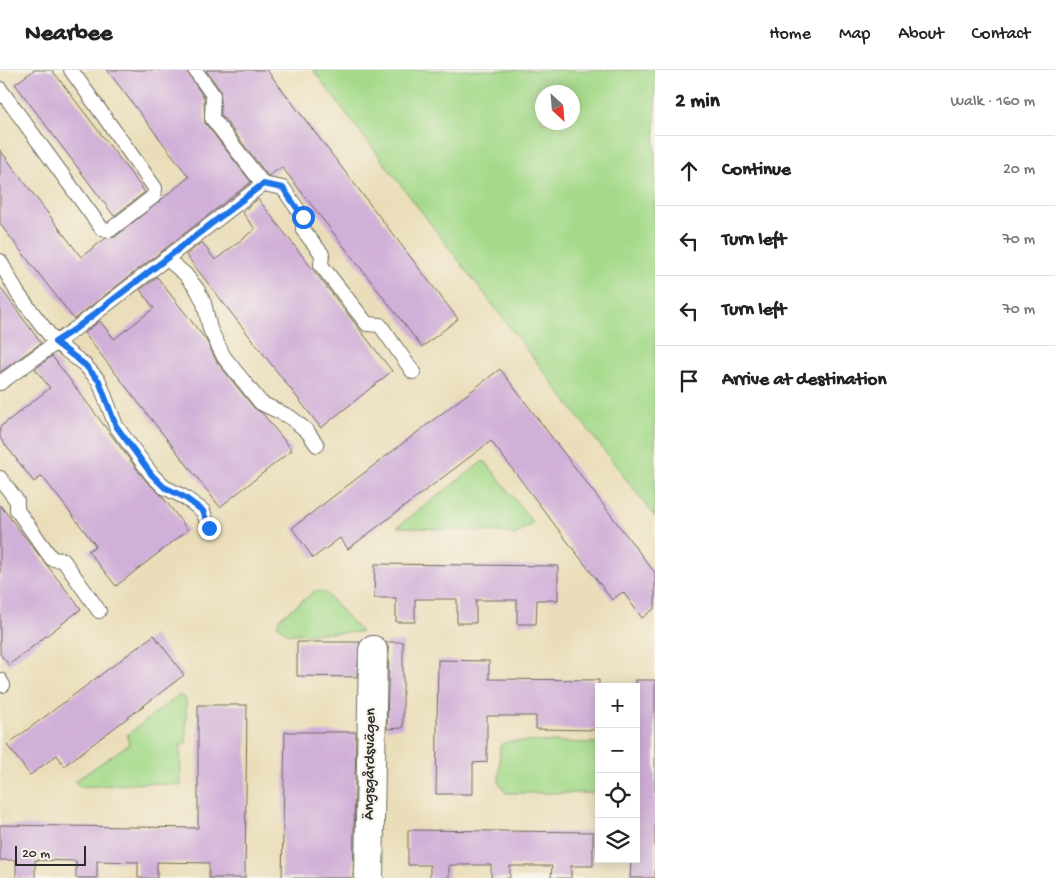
<!DOCTYPE html>
<meta charset="utf-8">
<style>
:root{--surface:#fff;--page:#f6f6f6;--text:#222;--muted:#767676;--line:#e0e0e0}
body{margin:0;font-family:"Gochi Hand",sans-serif;background:var(--page);color:var(--text)}
.controls{position:absolute;right:15px;bottom:15px;display:grid;overflow:hidden;border-radius:0px;box-shadow:0 2px 12px #0003}
.controls button{width:45px;height:45px;display:grid;place-items:center;padding:0;border:0;border-bottom:1px solid var(--line);background:var(--surface);color:var(--text);font:25px sans-serif}
.compass{position:absolute;left:535px;top:15px;width:45px;height:45px;border-radius:50%;background:var(--surface);box-shadow:0 2px 12px #0003;rotate:154deg}
.scale{position:absolute;left:15px;bottom:12px;width:71px;box-sizing:border-box;padding-left:5px;border:2px solid #2b2b2b;border-top:0;font-size:14px;line-height:18px;white-space:nowrap;color:#2b2b2b;-webkit-text-stroke:4px #f7f3e8;paint-order:stroke}
.stop{position:absolute;width:15px;height:15px;margin:-11px;border:4px solid #1a73e8;border-radius:50%;background:#fff}
.stop.end{background:#1a73e8;border-color:#fff;box-shadow:0 1px 5px #0008}
.list{margin:0;padding:0;list-style:none}
h2{display:flex;justify-content:space-between;align-items:center;height:65px;margin:0;padding:0 20px;font-size:21px}
h2 small{font-size:16px;font-weight:400;color:var(--muted)}
.list li{display:grid;grid-template-columns:32px 1fr auto;gap:15px;align-items:center;box-sizing:border-box;height:70px;padding:0 20px;border-top:1px solid var(--line)}
.list b{display:block;font-size:19px;white-space:nowrap}
.list em{font-size:16px;font-style:normal;color:var(--muted)}
.icon{flex:none;width:28px;height:28px;fill:none;stroke:currentColor;stroke-width:2;stroke-linecap:round;stroke-linejoin:round}
.map{position:relative;flex:none;width:655px;height:808px;overflow:hidden}
header{display:flex;align-items:center;gap:30px;box-sizing:border-box;height:70px;padding:0 25px;background:var(--surface);border-bottom:1px solid var(--line)}
header strong{font-size:24px}
nav{display:flex;gap:28px;margin-inline-start:auto;font-size:18px}
main{display:flex}
aside{flex:1;background:var(--surface)}
.map>svg:first-child{display:block}
</style>
<header>
<strong>Nearbee</strong>
<nav><a>Home</a><a>Map</a><a>About</a><a>Contact</a></nav>
</header>
<main>
<div class="map">
<svg width="655" height="808" viewBox="0 0 655 808">
<rect width="100%" height="100%" fill="#f7f3e8"/>
<filter id="ink" filterUnits="userSpaceOnUse"><feTurbulence type="fractalNoise" baseFrequency=".02" numOctaves="2"/><feDisplacementMap in="SourceGraphic" scale="10" xChannelSelector="R" yChannelSelector="G"/><feConvolveMatrix kernelMatrix="1 2 1 2 8 2 1 2 1" color-interpolation-filters="sRGB"/></filter>
<filter id="wash" filterUnits="userSpaceOnUse"><feTurbulence type="fractalNoise" baseFrequency=".0096" numOctaves="4" result="noise"/><feDisplacementMap in="SourceGraphic" scale="20" xChannelSelector="R" yChannelSelector="G"/><feGaussianBlur stdDeviation="1.12" result="paint"/><feColorMatrix in="noise" values="0 0 0 0 0 0 0 0 0 0 0 0 0 0 0 0 0 1.4 0 .05"/><feComposite in="paint" operator="in"/></filter>
<g filter="url(#wash)">
<rect width="100%" height="100%" fill="#eadeba"/>
<g fill="#a5da8a" stroke="#68825a" fill-rule="evenodd">
<path d="M313,0H655V447ZM542,22H572V52H542Z"/>
<polygon points="482,392 486,392 533,453 515,465 500,462 397,457"/>
<polygon points="315,521 325,522 361,562 288,564 277,555 280,548"/>
<polygon points="179,625 186,629 186,673 180,676 181,715 150,713 79,717 75,711 129,674 127,665"/>
<polygon points="509,671 598,673 599,723 506,723 499,713 500,676"/>
</g>
<g id="blocks">
<g fill="#d0afd8">
<polygon points="34,0 52,0 145,122 114,146 15,14"/>
<polygon points="107,0 186,0 204,28 205,53 251,112 74,249 0,154 0,80 81,187 106,168 115,167 189,107"/>
<polygon points="206,0 267,0 458,249 422,277 282,97 268,106 221,45 220,20"/>
<polygon points="258,129 392,301 321,358 186,185 202,172 215,190 236,174 255,159 242,142"/>
<polygon points="157,207 206,270 217,292 254,338 263,344 292,380 220,437 84,263 100,251 114,269 135,253 154,238 140,220"/>
<polygon points="0,217 41,273 0,302"/>
<polygon points="52,286 145,410 161,425 188,460 116,516 88,481 96,476 42,406 34,412 0,368 0,357 50,318 35,299"/>
<polygon points="500,299 655,503 655,538 642,548 623,522 612,530 491,371 348,479 340,468 313,488 292,458"/>
<polygon points="0,435 81,539 9,595 0,584"/>
<polygon points="375,494 558,496 558,530 537,530 536,554 517,554 517,530 476,530 476,553 457,553 457,529 415,529 415,552 396,552 396,528 374,528"/>
<polygon points="154,565 184,605 64,696 57,685 30,705 7,675"/>
<polygon points="297,572 360,572 357,607 297,606"/>
<polygon points="386,572 403,572 403,658 387,659 389,580"/>
<polygon points="438,590 489,591 489,609 599,610 599,660 536,659 536,646 487,646 487,692 473,693 473,724 436,724"/>
<polygon points="636,610 655,610 655,808 630,808 631,789 636,789"/>
<polygon points="198,635 247,635 245,808 209,808 209,793 157,792 157,808 138,808 138,792 97,791 97,808 76,808 76,791 35,790 35,808 16,808 16,790 0,790 0,755 198,758"/>
<polygon points="285,662 356,662 353,808 282,808"/>
<polygon points="408,760 593,762 593,796 571,796 571,808 551,808 552,796 510,796 510,808 491,808 491,795 449,795 449,808 430,808 430,795 408,795"/>
</g>
</g>
</g>
<g filter="url(#ink)">
<use href="#blocks" fill-opacity="0" stroke="#6e6a5d" stroke-width="1"/>
<g fill="none" stroke-linecap="round" stroke-linejoin="round">
<defs>
<g id="lane">
<polyline points="195,0 213,25 212,48 263,114 283,118 303,147 303,160 322,184 321,195 367,254 380,255 413,302"/>
<polyline points="0,19 102,159 110,160 154,126 155,118 71,0"/>
<polyline points="166,188 185,204 197,219 204,233 210,259 224,287 261,333 290,347 307,361 317,375"/>
<polyline points="0,191 18,224 55,272 85,295 99,311 116,356 152,405 164,417 184,427 203,441 209,458"/>
<polyline points="0,313 75,259 263,114"/>
<polyline points="0,408 17,431 17,440 52,489 63,490 99,541"/>
<polyline points="0,610 3,615"/>
</g>
<polyline id="street" points="369,808 373,580"/>
</defs>
<use href="#lane" stroke="#6e6a5d" stroke-width="16"/>
<use href="#street" stroke="#6e6a5d" stroke-width="30"/>
<use href="#lane" stroke="#fff" stroke-width="14"/>
<use href="#street" stroke="#fff" stroke-width="28"/>
</g>
</g>
<g fill="none" stroke-linecap="round" stroke-linejoin="round" filter="url(#ink)">
<polyline stroke="#1a73e8" stroke-width="6" points="209,458 203,441 184,427 164,417 152,405 116,356 99,311 85,295 55,272 75,259 263,114 283,118 303,147"/>
</g>
<g text-anchor="middle" dominant-baseline="central" stroke-width="4.5" stroke-linejoin="round" paint-order="stroke">
<g font-size="16" fill="#2b2b2b" stroke="#f7f3e8">
<text transform="translate(371 694) rotate(-89)">Ängsgårdsvägen</text>
</g>
</g>
</svg>
<div class="controls">
<button>+</button>
<button>−</button>
<button><svg class="icon" aria-label="locate" viewBox="0 0 24 24"><circle cx="12" cy="12" r="6"/><path d="M12 2v4M12 18v4M2 12h4M18 12h4"/></svg></button>
<button><svg class="icon" aria-label="layers" viewBox="0 0 24 24"><path d="M12 4l9 5-9 5-9-5zM3 14l9 5 9-5"/></svg></button>
</div>
<svg class="compass" viewBox="-18 -18 36 36"><path d="M0-13l5 13h-10z" fill="#e53935"/><path d="M0 13l5-13h-10z" fill="#767676"/></svg>
<div class="scale">20 m</div>
<div class="stop" style="left:303px;top:147px"></div>
<div class="stop end" style="left:209px;top:458px"></div>
</div>
<aside>
<h2>2 min<small>Walk · 160 m</small></h2>
<ul class="list">
<li><svg class="icon" aria-label="ahead" viewBox="0 0 24 24"><path d="M12 20V5M6 11l6-6 6 6"/></svg><div><b>Continue</b></div><em>20 m</em></li>
<li><svg class="icon" aria-label="left" viewBox="0 0 24 24"><path d="M17 20v-9H6M10 6l-5 5 5 5"/></svg><div><b>Turn left</b></div><em>70 m</em></li>
<li><svg class="icon" aria-label="left" viewBox="0 0 24 24"><path d="M17 20v-9H6M10 6l-5 5 5 5"/></svg><div><b>Turn left</b></div><em>70 m</em></li>
<li><svg class="icon" aria-label="arrive" viewBox="0 0 24 24"><path d="M6 21V4h12l-3 4 3 4H6"/></svg><div><b>Arrive at destination</b></div></li>
</ul>
</aside>
</main>
